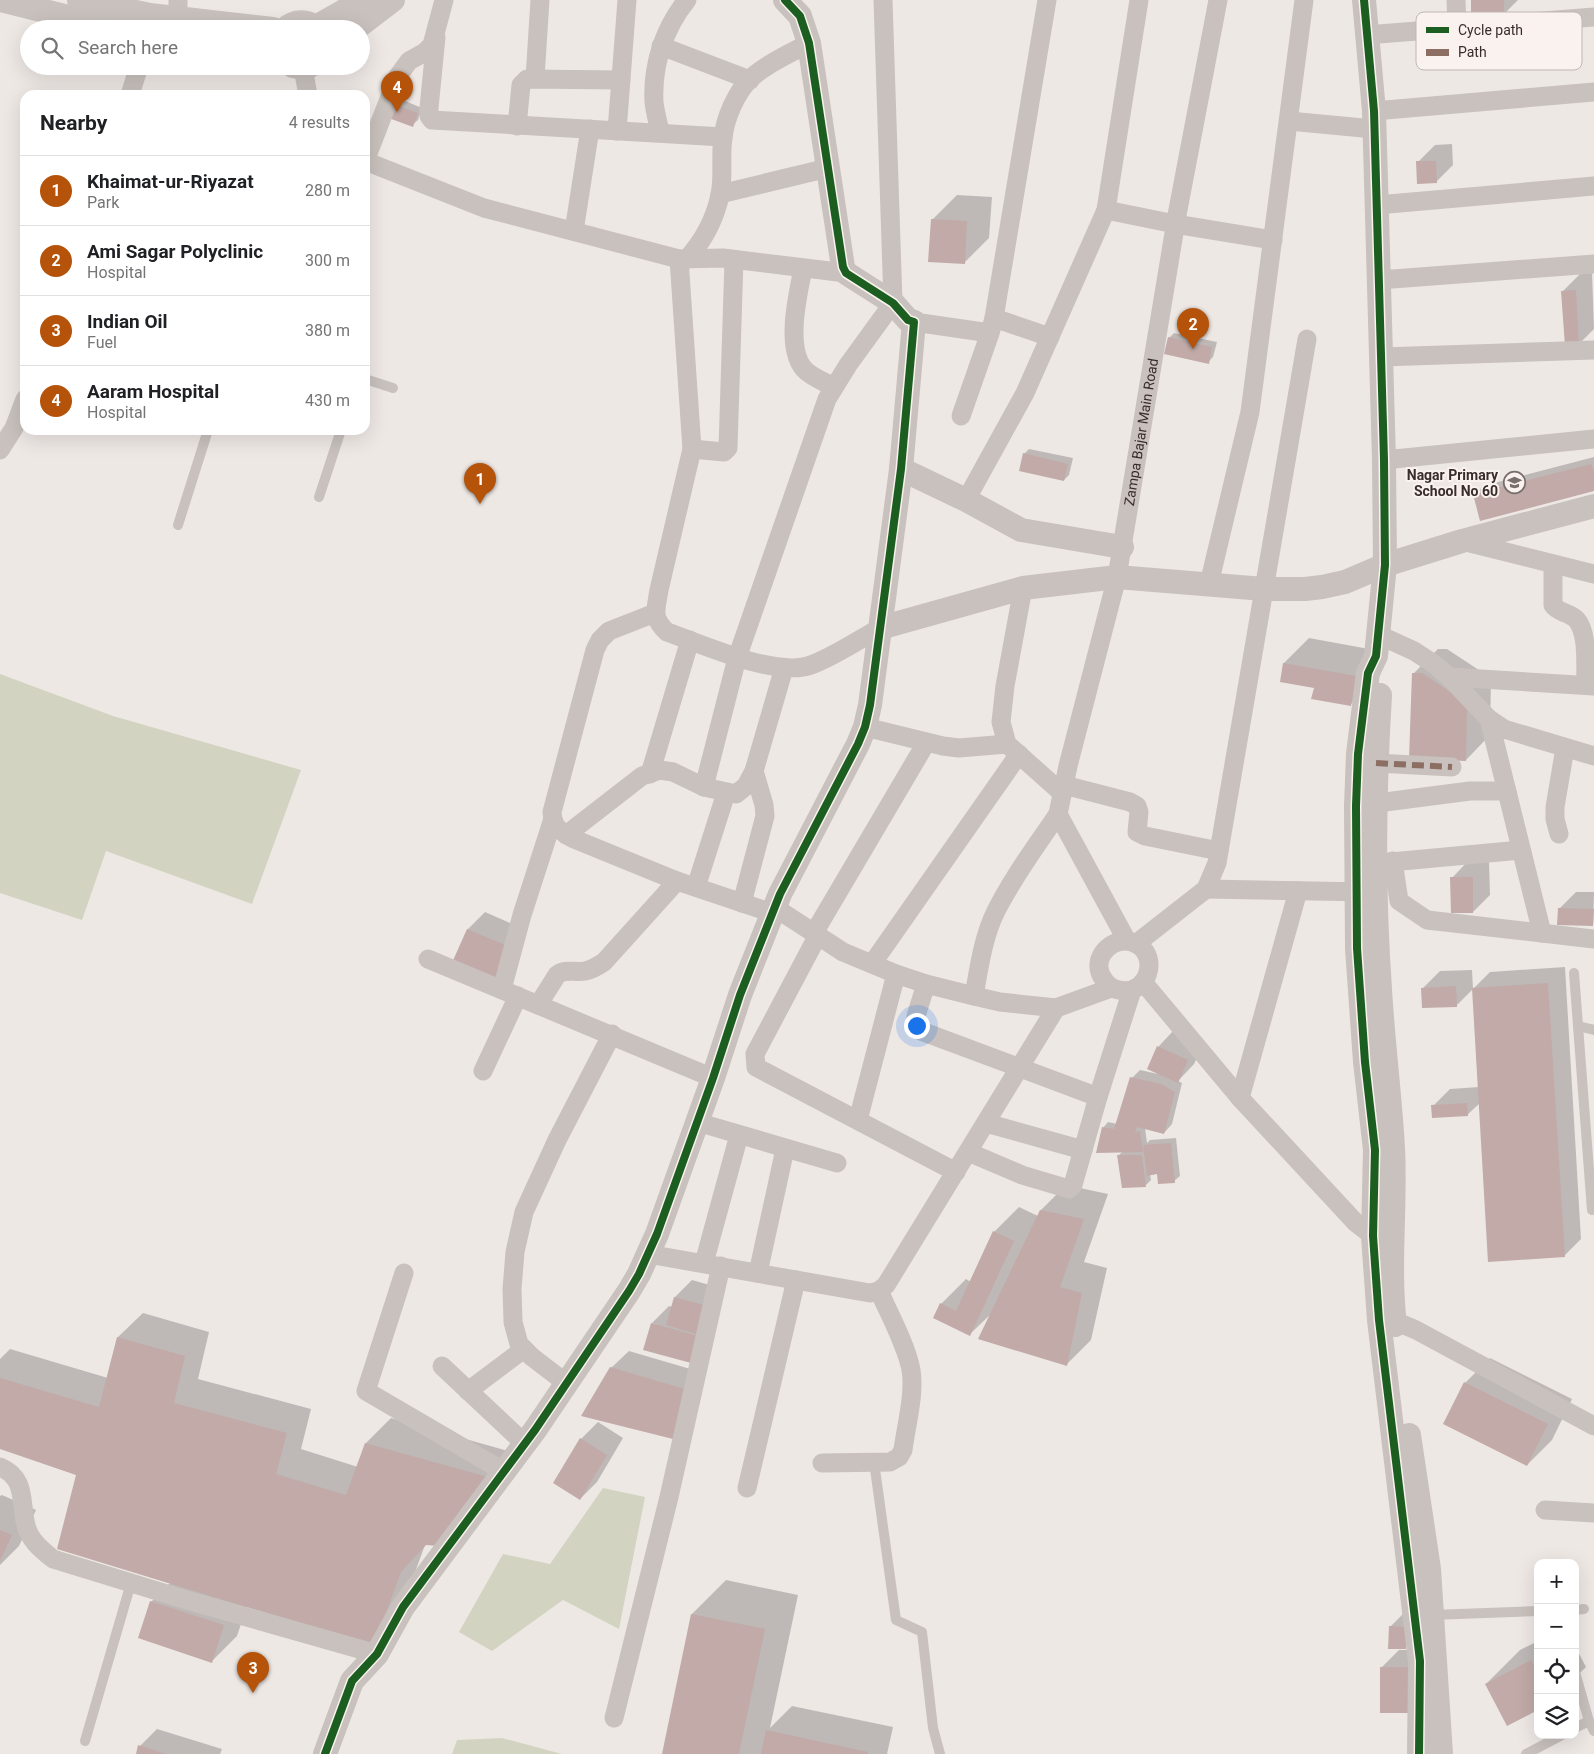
<!DOCTYPE html>
<meta charset="utf-8">
<style>
:root{--surface:#fff;--page:#f6f6f6;--text:#202124;--muted:#757577;--line:#e0e0e0;--accent:#b45309}
body{margin:0;font-family:Roboto,sans-serif;background:var(--page);color:var(--text)}
.controls{position:absolute;right:15px;bottom:15px;display:grid;overflow:hidden;border-radius:10px;box-shadow:0 5px 20px #0002}
.controls button{width:45px;height:45px;display:grid;place-items:center;padding:0;border:0;border-bottom:1px solid var(--line);background:var(--surface);color:var(--text);font:25px sans-serif}
.you{position:absolute;left:916px;top:1025px;width:18px;height:18px;margin:-12px;border:4px solid #fff;border-radius:50%;background:#1a73e8;box-shadow:0 0 0 8px #1a73e833}
.badge{display:grid;place-items:center;width:32px;height:32px;border-radius:50%;background:var(--accent);color:#fff;font-size:16px;font-weight:700}
.pin{position:absolute;translate:-50% -41px;filter:drop-shadow(0 1px 2px #0008)}
.pin::after{content:'';position:absolute;top:26px;width:18px;height:15px;background:inherit;clip-path:polygon(0 0,100% 0,50% 100%)}
.list{margin:0;padding:0;list-style:none}
h2{display:flex;justify-content:space-between;align-items:center;height:65px;margin:0;padding:0 20px;font-size:21px}
h2 small{font-size:16px;font-weight:400;color:var(--muted)}
.list li{display:grid;grid-template-columns:32px 1fr auto;gap:15px;align-items:center;box-sizing:border-box;height:70px;padding:0 20px;border-top:1px solid var(--line)}
.list b{display:block;font-size:19px;white-space:nowrap}
.list p{margin:0;font-size:16px;white-space:nowrap;color:var(--muted)}
.list em{font-size:16px;font-style:normal;color:var(--muted)}
.icon{flex:none;width:28px;height:28px;fill:none;stroke:currentColor;stroke-width:2;stroke-linecap:round;stroke-linejoin:round}
.map{position:relative;flex:none;width:1594px;height:1754px;overflow:hidden}
.search{position:absolute;background:var(--surface);box-shadow:0 5px 20px #0002;left:20px;top:20px;width:350px;height:55px;display:flex;align-items:center;gap:12px;box-sizing:border-box;padding:0 18px;border-radius:28px;color:var(--muted);font-size:19px}
.panel{position:absolute;background:var(--surface);box-shadow:0 5px 20px #0002;left:20px;top:90px;width:350px;height:345px;border-radius:15px}
.map>svg:first-child{display:block}
</style>
<div class="map">
<svg width="1594" height="1754" viewBox="0 0 1594 1754">
<rect width="100%" height="100%" fill="#eee8e5"/>
<g fill="#d2d3c0">
<polygon points="0,674 113,716 301,770 252,904 106,851 82,920 0,893"/>
<polygon points="603,1488 645,1497 619,1629 563,1600 492,1651 459,1632 503,1554 550,1564"/>
<polygon points="502,1738 562,1754 452,1754 457,1740"/>
</g>
<g fill="#0003">
<polygon points="1472,0 1518,0 1504,14"/>
<polygon points="398,98 422,108 418,120 412,125 388,116"/>
<polygon points="1452,144 1453,165 1436,182 1418,162 1435,145"/>
<polygon points="957,195 992,197 989,238 964,263 932,220"/>
<polygon points="1592,273 1594,329 1579,344 1563,291 1580,274"/>
<polygon points="1174,333 1217,342 1213,357 1208,362 1169,338"/>
<polygon points="1029,449 1073,458 1069,475 1064,480 1024,454"/>
<polygon points="1594,457 1594,490 1475,495 1483,486"/>
<polygon points="1309,638 1380,651 1375,680 1350,705 1315,687 1281,681 1284,663"/>
<polygon points="1438,649 1447,649 1491,678 1490,735 1466,760 1413,674"/>
<polygon points="1468,861 1489,861 1490,895 1473,912 1452,878"/>
<polygon points="1576,892 1594,892 1593,925 1559,909"/>
<polygon points="485,912 526,930 510,965 452,964 468,929"/>
<polygon points="1565,967 1581,1239 1564,1256 1480,1103 1467,1115 1433,1106 1450,1089 1479,1087 1473,989 1490,972"/>
<polygon points="1472,970 1473,989 1456,1006 1423,988 1440,971"/>
<polygon points="1175,1029 1204,1043 1194,1064 1178,1081 1182,1083 1172,1124 1164,1133 1145,1128 1147,1143 1150,1140 1176,1138 1180,1176 1174,1181 1158,1172 1150,1174 1151,1180 1146,1185 1118,1156 1123,1151 1103,1128 1108,1122 1117,1124 1132,1078 1140,1070 1158,1074 1149,1068 1159,1046"/>
<polygon points="1066,1185 1108,1194 1084,1262 1107,1268 1091,1340 1066,1365 992,1313 970,1334 941,1304 966,1279 971,1282 994,1232 1019,1207 1038,1216 1041,1210"/>
<polygon points="692,1280 720,1288 708,1345 652,1323 669,1306 673,1307 675,1297"/>
<polygon points="143,1313 209,1332 198,1379 311,1409 301,1449 358,1467 366,1443 391,1418 512,1452 425,1545 398,1619 247,1606 237,1636 212,1661 151,1602 171,1582 77,1475 0,1448 0,1359 10,1349 108,1378 118,1337"/>
<polygon points="629,1351 704,1373 690,1421 611,1368"/>
<polygon points="1490,1358 1572,1399 1552,1440 1527,1465 1465,1383"/>
<polygon points="598,1422 623,1438 597,1482 580,1499 581,1439"/>
<polygon points="2,1495 36,1510 19,1546 0,1565 0,1496"/>
<polygon points="726,1580 798,1595 770,1728 792,1706 893,1727 887,1754 663,1754 692,1614"/>
<polygon points="1407,1610 1422,1631 1405,1648 1390,1627"/>
<polygon points="1538,1641 1538,1709 1486,1684 1520,1650"/>
<polygon points="1575,1646 1586,1667 1575,1678"/>
<polygon points="1399,1650 1430,1650 1430,1694 1382,1667"/>
<polygon points="157,1729 222,1749 220,1754 137,1754 140,1746"/>
</g>
<g fill="#c1aaa7">
<polygon points="1471,0 1504,0 1504,15 1471,16"/>
<polygon points="391,103 418,113 413,127 386,117"/>
<polygon points="1416,161 1436,161 1437,183 1417,184"/>
<polygon points="931,219 967,221 965,264 928,262"/>
<polygon points="1576,290 1579,345 1565,346 1561,291"/>
<polygon points="1168,337 1212,347 1209,364 1164,354"/>
<polygon points="1023,453 1068,464 1064,481 1019,471"/>
<polygon points="1591,464 1594,472 1594,491 1480,521 1473,494"/>
<polygon points="1283,663 1356,676 1351,706 1311,699 1314,688 1280,682"/>
<polygon points="1412,673 1422,673 1467,703 1466,761 1409,759"/>
<polygon points="1450,877 1473,877 1473,913 1451,913"/>
<polygon points="1558,908 1594,909 1593,926 1557,925"/>
<polygon points="467,929 510,947 494,984 451,965"/>
<polygon points="1548,983 1565,1257 1488,1262 1472,988"/>
<polygon points="1456,986 1457,1007 1422,1008 1421,988"/>
<polygon points="1157,1046 1188,1060 1178,1083 1147,1069"/>
<polygon points="1130,1077 1161,1084 1175,1092 1164,1134 1137,1127 1135,1133 1140,1131 1143,1152 1096,1153 1102,1127 1114,1129"/>
<polygon points="1467,1103 1468,1116 1432,1118 1431,1105"/>
<polygon points="1171,1143 1175,1183 1158,1184 1157,1174 1147,1176 1143,1145"/>
<polygon points="1117,1155 1142,1155 1146,1187 1122,1188"/>
<polygon points="1040,1210 1084,1219 1060,1287 1082,1293 1067,1366 978,1339"/>
<polygon points="993,1231 1014,1241 970,1336 933,1318 940,1303 956,1311"/>
<polygon points="674,1297 704,1305 696,1334 666,1325"/>
<polygon points="651,1323 698,1336 691,1363 643,1350"/>
<polygon points="117,1337 185,1356 174,1403 287,1433 276,1474 346,1495 365,1443 488,1477 439,1546 426,1545 401,1572 374,1646 57,1549 76,1475 0,1449 0,1378 99,1407"/>
<polygon points="610,1367 688,1390 673,1439 581,1416"/>
<polygon points="1464,1382 1548,1424 1527,1466 1443,1424"/>
<polygon points="580,1438 607,1455 580,1500 553,1483"/>
<polygon points="0,1530 12,1535 0,1561"/>
<polygon points="150,1601 224,1625 212,1663 138,1638"/>
<polygon points="691,1614 765,1629 739,1754 662,1754"/>
<polygon points="1389,1626 1406,1627 1406,1649 1388,1649"/>
<polygon points="1531,1660 1538,1673 1538,1710 1507,1726 1485,1684"/>
<rect x="1380" y="1667" width="34" height="46"/>
<polygon points="766,1730 868,1752 868,1754 761,1754"/>
<polygon points="138,1745 166,1754 136,1754"/>
</g>
<g fill="none" stroke-linecap="round" stroke-linejoin="round">
<g stroke="#c8c1bd" stroke-width="10">
<polyline points="365,379 393,388"/>
<polyline points="319,497 341,430"/>
<polyline points="178,525 208,430"/>
<polyline points="1574,973 1592,1210"/>
<polyline points="1578,1026 1594,1030"/>
<polyline points="874,1462 896,1620 922,1632 933,1728 940,1754"/>
<polyline points="1575,1610 1584,1609"/>
<polyline points="1432,1615 1538,1611"/>
<polyline points="1575,1672 1589,1721 1594,1731"/>
<polyline points="1575,1728 1589,1721"/>
<polyline points="85,1741 131,1583"/>
<polyline points="1526,1754 1562,1735"/>
</g>
<g stroke="#c8c1bd" stroke-width="19">
<polyline points="444,0 432,45 425,52 409,61 398,76 365,161 484,208 679,259 723,258 846,273"/>
<polyline points="1456,0 1457,27"/>
<polyline points="178,19 178,0"/>
<polyline points="1366,35 1594,17"/>
<polyline points="436,37 429,108 429,116 432,120 723,137"/>
<polyline points="661,46 750,80"/>
<polyline points="303,68 308,95"/>
<polyline points="535,78 540,0"/>
<polyline points="130,95 139,66"/>
<polyline points="1374,111 1594,92"/>
<polyline points="1289,121 1374,129"/>
<polyline points="517,126 521,85 527,79 621,80"/>
<polyline points="617,131 627,0"/>
<path d="M660,132C658,122 655,112 654,102C652,66 664,28 687,0"/>
<polyline points="720,194 828,168"/>
<polyline points="1377,205 1594,186"/>
<polyline points="1106,210 1175,224 1273,240"/>
<polyline points="574,231 590,129"/>
<path d="M679,259L692,449L659,590C656,610 651,617 667,632C702,644 776,678 811,665C835,656 858,640 880,628"/>
<path d="M687,259C703,241 715,219 720,195C724,176 720,156 723,138C725,118 736,93 750,79C766,64 789,54 809,43"/>
<path d="M803,269C798,294 785,347 804,369C811,377 825,382 834,387"/>
<polyline points="1379,280 1594,264"/>
<polyline points="994,318 1047,0"/>
<polyline points="914,322 990,333 994,318 1050,337"/>
<polyline points="1381,357 1594,350"/>
<polyline points="961,416 990,333"/>
<polyline points="692,449 724,452 728,448 734,260"/>
<polyline points="0,450 14,428 25,399"/>
<polyline points="1384,460 1594,439"/>
<polyline points="966,500 1025,393 1106,210 1139,0"/>
<polyline points="1462,541 1594,574"/>
<path d="M1553,564V605C1558,613 1569,612 1576,619C1589,633 1585,667 1586,685"/>
<polyline points="1209,584 1250,412 1304,0"/>
<polyline points="1023,588 1005,686 1001,722 1007,744 1062,793"/>
<path d="M655,613L609,631L600,640L595,650L552,812C553,829 561,831 574,839L677,881L772,913"/>
<polyline points="1379,635 1414,651 1434,664 1449,677 1489,719 1504,729 1594,756"/>
<polyline points="1449,677 1594,686"/>
<polyline points="1489,719 1542,933"/>
<polyline points="865,727 943,746 959,748 1007,744"/>
<polyline points="1376,763 1452,767"/>
<polyline points="650,774 690,640"/>
<polyline points="1064,785 1130,802 1137,806 1139,812 1137,832 1145,836 1219,851"/>
<polyline points="704,787 737,658 827,399 848,365 893,303 883,0"/>
<polyline points="1362,805 1470,791 1507,791"/>
<polyline points="1559,834 1555,819 1555,807 1565,748"/>
<polyline points="566,835 642,776 660,770 673,772 704,787 736,794 746,786 754,771 784,668"/>
<polyline points="1393,861 1399,901 1427,920 1594,939"/>
<polyline points="1380,863 1521,850"/>
<polyline points="696,887 726,793"/>
<polyline points="1206,889 1370,892"/>
<polyline points="742,903 765,816 764,805 754,771"/>
<polyline points="774,907 843,952 896,974 926,984 974,996 1000,1002 1056,1008 1111,988"/>
<polyline points="814,933 926,743"/>
<polyline points="818,935 755,1054 756,1067 956,1172"/>
<path id="s1" d="M1127,941C1107,940 1090,962 1104,980C1108,986 1112,989 1119,990C1152,997 1162,946 1127,941L1058,814L1068,766L1117,577L1177,215L1218,0"/>
<polyline points="1137,943 1206,889 1217,863 1307,339"/>
<polyline points="428,959 713,1078"/>
<polyline points="872,964 1019,754"/>
<polyline points="1143,982 1240,1098 1356,1223 1373,1236 1384,1238"/>
<polyline points="926,984 916,1016 917,1028 921,1031 1098,1097"/>
<polyline points="502,989 522,915 552,822"/>
<path d="M974,996C979,968 983,937 996,911C1013,877 1037,845 1058,814"/>
<path d="M538,1005L557,975C565,968 575,973 585,971C592,970 598,966 604,962L677,881"/>
<polyline points="483,1071 518,996"/>
<polyline points="1240,1098 1298,891"/>
<polyline points="858,1120 896,974"/>
<polyline points="697,1122 837,1163"/>
<polyline points="986,1123 1083,1150"/>
<polyline points="968,1152 1022,1175 1069,1189 1073,1185 1098,1097 1132,990"/>
<polyline points="648,1254 870,1293 879,1291 886,1285 1056,1008"/>
<polyline points="704,1263 739,1135"/>
<polyline points="404,1273 366,1391 503,1471"/>
<polyline points="758,1273 785,1149"/>
<polyline points="1383,1320 1395,1321 1416,1330 1594,1426"/>
<polyline points="442,1366 524,1443"/>
<polyline points="566,1383 532,1357 519,1344 513,1322 512,1289 515,1252 524,1212 557,1140 612,1034"/>
<polyline points="468,1391 524,1349"/>
<path d="M822,1463L890,1462L899,1457L903,1450C906,1426 915,1394 911,1370C907,1347 889,1313 879,1291"/>
<path d="M0,1467C27,1478 20,1503 26,1525C29,1540 42,1550 53,1559L180,1598L377,1654"/>
<polyline points="747,1488 796,1280"/>
<polyline points="1545,1510 1594,1513"/>
<polyline points="614,1718 669,1497 721,1266"/>
</g>
<g stroke="#c8c1bd" stroke-width="24">
<polyline points="0,0 117,29"/>
<polyline points="79,0 150,15 273,29"/>
<polyline points="1364,0 1374,111 1384,460 1385,565 1376,656 1368,673 1358,754 1356,806 1357,948 1365,1062 1375,1150 1373,1236 1379,1320 1420,1661 1419,1754"/>
<polyline points="316,27 363,0"/>
<path d="M285,29C295,20 307,20 318,29"/>
<polyline points="355,29 393,0"/>
<polyline points="293,66 303,68 310,66"/>
<polyline points="901,469 966,500 1021,530 1122,547"/>
<polyline points="880,628 1023,588 1117,577 1264,589 1305,589 1322,587 1345,582 1385,565 1462,541 1594,506"/>
<path d="M1380,695C1374,793 1373,891 1380,989C1383,1042 1390,1095 1393,1148C1396,1207 1388,1267 1395,1325"/>
<polyline points="1409,1435 1429,1569 1441,1754"/>
<polyline points="325,1754 352,1681 377,1654 403,1607 535,1430 629,1291 639,1274 657,1234 713,1078 740,995 780,894 858,744 865,727 870,705 901,469 914,322 908,320 893,303 846,273 843,267 809,43 800,16 785,0"/>
</g>
<polyline stroke="#8d6e63" stroke-width="6" stroke-dasharray="12 6" stroke-linecap="butt" points="1376,763 1452,767"/>
<defs>
<g id="cycleway">
<polyline points="1364,0 1374,111 1384,460 1385,565 1376,656 1368,673 1358,754 1356,806 1357,948 1365,1062 1375,1150 1373,1236 1379,1320 1420,1661 1419,1754"/>
<polyline points="325,1754 352,1681 377,1654 403,1607 535,1430 629,1291 639,1274 657,1234 713,1078 740,995 780,894 858,744 865,727 870,705 901,469 914,322 908,320 893,303 846,273 843,267 809,43 800,16 785,0"/>
</g>
</defs>
<use href="#cycleway" stroke="#faf2ee" stroke-width="11"/>
<use href="#cycleway" stroke="#1b5e20" stroke-width="8"/>
</g>
<defs>
<symbol id="school-ring" viewBox="-11 -11 22 22"><circle r="9.5" fill="#faf2ee" stroke="#786e6c" stroke-width="1.5"/><path d="M0-5L7-2L0 1L-7-2ZM-4 1L0 2.5L4 1V4Q0 6-4 4Z" fill="#786e6c"/></symbol>
</defs>
<g fill-rule="evenodd">
<use href="#school-ring" x="1502" y="470" width="25" height="25"/>
</g>
<g text-anchor="middle" dominant-baseline="central" stroke-width="4" stroke-linejoin="round" paint-order="stroke">
<g font-size="14" fill="#392d2b" stroke="#faf2ee">
<text stroke="none"><textPath href="#s1" startOffset="692">Zampa Bajar Main Road</textPath></text>
</g>
<g font-size="14" font-weight="bold" fill="#392d2b" stroke="#faf2ee" text-anchor="end">
<text x="1498" y="475">Nagar Primary<tspan x="1498" dy="16">School No 60</tspan></text>
</g>
</g>
<rect x="1416" y="12" width="166" height="58" rx="8" fill="#faf2ee" stroke="#c0b7b4" stroke-width="1"/>
<rect x="1426" y="27" width="23" height="6" fill="#1b5e20"/>
<rect x="1426" y="49" width="23" height="7" fill="#8d6e63"/>
<g font-size="14" fill="#392d2b">
<text x="1458" y="35">Cycle path</text>
<text x="1458" y="57">Path</text>
</g>
</svg>
<div class="controls">
<button>+</button>
<button>−</button>
<button><svg class="icon" aria-label="locate" viewBox="0 0 24 24"><circle cx="12" cy="12" r="6"/><path d="M12 2v4M12 18v4M2 12h4M18 12h4"/></svg></button>
<button><svg class="icon" aria-label="layers" viewBox="0 0 24 24"><path d="M12 4l9 5-9 5-9-5zM3 14l9 5 9-5"/></svg></button>
</div>
<div class="you"></div>
<div class="pin badge" style="left:480px;top:504px">1</div>
<div class="pin badge" style="left:1193px;top:349px">2</div>
<div class="pin badge" style="left:253px;top:1693px">3</div>
<div class="pin badge" style="left:397px;top:112px">4</div>
<div class="search"><svg class="icon" aria-label="search" viewBox="0 0 24 24"><circle cx="10" cy="10" r="6"/><path d="M15 15l6 6"/></svg>Search here</div>
<section class="panel">
<h2>Nearby<small>4 results</small></h2>
<ul class="list">
<li><span class="badge">1</span><div><b>Khaimat-ur-Riyazat</b><p>Park</p></div><em>280 m</em></li>
<li><span class="badge">2</span><div><b>Ami Sagar Polyclinic</b><p>Hospital</p></div><em>300 m</em></li>
<li><span class="badge">3</span><div><b>Indian Oil</b><p>Fuel</p></div><em>380 m</em></li>
<li><span class="badge">4</span><div><b>Aaram Hospital</b><p>Hospital</p></div><em>430 m</em></li>
</ul>
</section>
</div>
